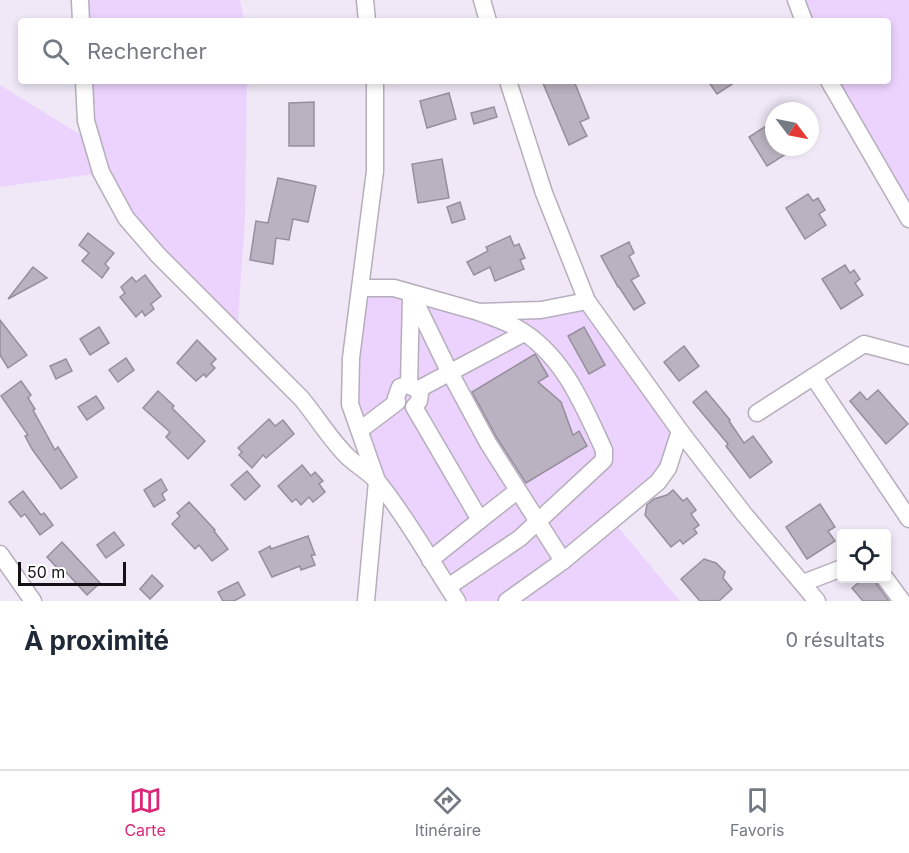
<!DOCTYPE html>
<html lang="fr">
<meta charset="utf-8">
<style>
:root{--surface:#fff;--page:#f2f2f3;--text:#1f2937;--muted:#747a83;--line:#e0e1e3;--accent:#db2777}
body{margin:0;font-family:Inter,sans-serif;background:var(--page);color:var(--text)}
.controls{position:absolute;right:18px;bottom:18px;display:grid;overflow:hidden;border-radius:6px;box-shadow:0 3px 9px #0003}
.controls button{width:54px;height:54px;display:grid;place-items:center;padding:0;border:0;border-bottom:2px solid var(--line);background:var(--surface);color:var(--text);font:30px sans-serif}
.compass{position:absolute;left:765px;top:102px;width:54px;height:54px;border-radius:50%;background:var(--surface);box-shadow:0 3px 9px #0003;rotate:122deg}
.scale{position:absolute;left:18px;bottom:15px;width:108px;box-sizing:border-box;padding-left:6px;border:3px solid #151217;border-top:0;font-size:16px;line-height:21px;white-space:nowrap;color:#151217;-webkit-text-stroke:4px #fff;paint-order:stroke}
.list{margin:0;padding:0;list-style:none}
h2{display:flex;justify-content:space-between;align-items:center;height:78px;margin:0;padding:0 24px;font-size:26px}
h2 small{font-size:20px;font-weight:400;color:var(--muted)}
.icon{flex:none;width:33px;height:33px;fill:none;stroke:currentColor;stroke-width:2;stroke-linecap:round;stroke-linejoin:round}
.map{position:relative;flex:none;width:909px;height:601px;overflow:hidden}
.search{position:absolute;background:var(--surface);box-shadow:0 3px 9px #0003;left:18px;right:18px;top:18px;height:66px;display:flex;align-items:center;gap:15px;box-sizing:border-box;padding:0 21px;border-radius:6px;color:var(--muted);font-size:22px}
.sheet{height:168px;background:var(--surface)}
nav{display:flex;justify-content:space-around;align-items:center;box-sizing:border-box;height:84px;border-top:2px solid var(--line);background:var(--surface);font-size:16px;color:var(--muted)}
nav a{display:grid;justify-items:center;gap:3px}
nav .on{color:var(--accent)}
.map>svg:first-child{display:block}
</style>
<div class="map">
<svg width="909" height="601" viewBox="0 0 909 601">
<rect width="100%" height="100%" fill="#f0e8f7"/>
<g fill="#ebd3fd">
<polygon points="80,0 240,0 244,21 81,21"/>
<polygon points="796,0 909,0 909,219 829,81 888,81 888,21 804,21"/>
<polygon points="84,81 247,81 245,218 237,334 158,255 101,173 0,187 0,85 92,142"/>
<polygon points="394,288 456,307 587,301 680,431 668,468 613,521 680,601 457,601 377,481 345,355 355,290"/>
</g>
<g fill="#bab2c0" stroke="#968e9c" stroke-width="1.5">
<polygon points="542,81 574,81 589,118 580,122 587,136 569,145"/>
<polygon points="708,81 737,81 717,94"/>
<polygon points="449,93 456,119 427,128 420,101"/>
<polygon points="314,102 314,146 289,146 289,103"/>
<polygon points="494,107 497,117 474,124 471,113"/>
<polygon points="774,121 774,147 797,147 767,166 749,137"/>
<polygon points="442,159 449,198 418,203 412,164"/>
<polygon points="278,178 316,186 308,222 293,219 289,240 276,238 273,264 250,260 256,221 268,223"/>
<polygon points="808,194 813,201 818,198 825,210 819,214 826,225 805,239 786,208"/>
<polygon points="460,202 465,219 452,223 447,207"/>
<polygon points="88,233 114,253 105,264 109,268 102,278 82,261 89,253 79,245"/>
<polygon points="510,236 514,246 519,244 525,258 520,260 524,269 495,281 490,267 474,275 467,262 488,251 486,247"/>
<polygon points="629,242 634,253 629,256 639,276 631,280 645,303 634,310 619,287 618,287 601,256"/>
<polygon points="845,265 850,273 854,270 860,279 855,283 863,295 841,309 822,279"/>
<polygon points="33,267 47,278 8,299"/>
<polygon points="145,275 161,296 151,304 154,309 145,316 142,311 136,317 120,297 125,293 121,287 132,277 136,282"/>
<polygon points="0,320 27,355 8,368 0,355"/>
<polygon points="99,327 109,343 90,355 80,339"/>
<polygon points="584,327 605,365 589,374 568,336"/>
<polygon points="197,340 216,359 211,364 215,368 206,377 204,374 196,381 177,363"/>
<polygon points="684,346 699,366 679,381 664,362"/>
<polygon points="535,354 548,376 538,382 561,402 573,435 579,431 587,446 526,483 497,438 472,392"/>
<polygon points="126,358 134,370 118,382 109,370"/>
<polygon points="66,359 72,371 56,379 50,366"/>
<polygon points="21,381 31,395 28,398 35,409 33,410 55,450 58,447 77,477 61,489 32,449 25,436 28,435 1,396"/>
<polygon points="878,390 908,424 886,444 850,401 860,392 867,400"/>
<polygon points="158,391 174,406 172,408 205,441 188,459 166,437 170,432 143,408"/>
<polygon points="706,391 730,420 729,421 744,443 753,436 772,462 750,478 726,446 728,444 693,402"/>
<polygon points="96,396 104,408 87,420 78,407"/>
<polygon points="269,419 275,426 283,420 294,434 266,458 263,455 252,468 239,455 242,452 238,448"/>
<polygon points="302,465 311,476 315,472 323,481 319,484 325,492 313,502 309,497 301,505 296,499 292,502 278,486"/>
<polygon points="247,471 260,486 245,500 231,485"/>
<polygon points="161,479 167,490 162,494 165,500 154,507 144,490"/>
<polygon points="673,490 683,501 687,498 696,510 691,514 699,525 694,529 697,533 683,544 680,540 671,547 645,515 647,505 654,499 667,495"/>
<polygon points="23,491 41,515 44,513 53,525 40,535 25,514 21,517 9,502"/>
<polygon points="189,502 215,530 214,531 228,549 212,561 199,545 195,549 172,524 180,516 177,513"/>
<polygon points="820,504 835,527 828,531 835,541 807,559 786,527"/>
<polygon points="114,532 124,545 106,558 97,545"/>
<polygon points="308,536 315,555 311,555 315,565 301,570 300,566 272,577 259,552 270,546 271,549"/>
<polygon points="62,542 100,583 87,595 64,570 61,572 47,557"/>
<polygon points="704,559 716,563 725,572 723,578 732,589 719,601 700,601 681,579"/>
<polygon points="152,575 163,586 150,599 140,589"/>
<polygon points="863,579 873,579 889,601 863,601 852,588"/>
<polygon points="238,582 245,595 234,601 223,601 218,592"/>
</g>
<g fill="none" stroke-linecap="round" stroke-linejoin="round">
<defs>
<g id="minor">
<polyline points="80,0 81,21"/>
<polyline points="365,0 367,21"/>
<polyline points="482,0 488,21"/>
<polyline points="796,0 804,21"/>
<path d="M84,81L86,121L101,172L126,218L158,255L301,398C317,417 329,438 347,456C356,465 369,472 378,482C408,519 431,562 457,601"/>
<polyline points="508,81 544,193 587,301 680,431 744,514 817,601"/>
<polyline points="829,81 909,219"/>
<polyline points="361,288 394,288 479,312 541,310 587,301"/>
<polyline points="411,293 448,369 488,443 563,561 507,601"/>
<polyline points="814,378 909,519"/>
<polyline points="409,385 411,297"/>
<polyline points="417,390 524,333"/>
<polyline points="757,413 864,344 909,356"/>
<polyline points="360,430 397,402 396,398 400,387 406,385 415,388 420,393 419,401 414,407 480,520 517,491"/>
<polyline points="0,554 33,601"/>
<polyline points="430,560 480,520"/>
<polyline points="563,561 658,482 668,468 680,431"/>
<polyline points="885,578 902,601"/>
<polyline points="803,583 842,568"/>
<path d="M448,587L520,538L604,460V450C583,405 563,354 517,328C505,321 491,317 479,312"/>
<polyline points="366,601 377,481 350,404 351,358 375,171 375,81"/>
</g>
</defs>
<use href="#minor" stroke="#b6aebc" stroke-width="19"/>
<use href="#minor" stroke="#fff" stroke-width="16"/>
</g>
</svg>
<div class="controls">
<button><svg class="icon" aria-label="locate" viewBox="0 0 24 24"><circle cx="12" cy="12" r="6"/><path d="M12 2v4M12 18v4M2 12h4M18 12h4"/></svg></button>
</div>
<svg class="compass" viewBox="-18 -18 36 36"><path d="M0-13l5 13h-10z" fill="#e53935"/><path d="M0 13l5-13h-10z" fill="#747a83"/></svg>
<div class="scale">50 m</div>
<div class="search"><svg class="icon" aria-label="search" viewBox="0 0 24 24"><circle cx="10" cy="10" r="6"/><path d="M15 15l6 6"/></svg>Rechercher</div>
</div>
<section class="sheet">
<h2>À proximité<small>0 résultats</small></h2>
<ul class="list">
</ul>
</section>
<nav>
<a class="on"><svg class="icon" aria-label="map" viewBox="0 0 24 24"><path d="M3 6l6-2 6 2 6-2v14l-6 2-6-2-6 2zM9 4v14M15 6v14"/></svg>Carte</a>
<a><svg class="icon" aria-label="directions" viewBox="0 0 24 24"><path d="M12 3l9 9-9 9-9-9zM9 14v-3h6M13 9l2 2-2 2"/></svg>Itinéraire</a>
<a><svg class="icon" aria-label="saved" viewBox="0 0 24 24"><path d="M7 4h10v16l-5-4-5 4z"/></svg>Favoris</a>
</nav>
